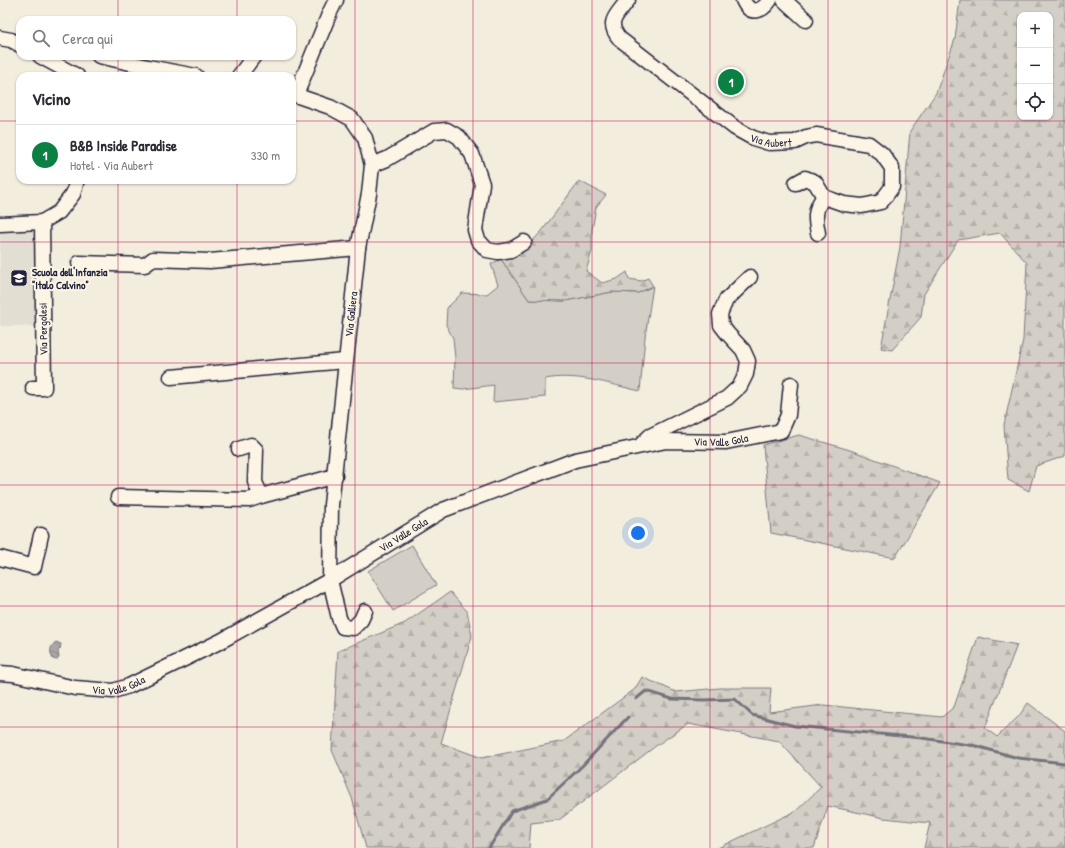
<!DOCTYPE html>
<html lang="it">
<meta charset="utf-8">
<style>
:root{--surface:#fff;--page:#f7f7f7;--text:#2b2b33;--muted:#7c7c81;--line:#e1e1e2;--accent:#0b8043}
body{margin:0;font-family:"Patrick Hand",sans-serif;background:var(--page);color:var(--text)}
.controls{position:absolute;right:12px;top:12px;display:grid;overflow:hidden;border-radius:8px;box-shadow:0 1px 3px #0004}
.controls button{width:36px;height:36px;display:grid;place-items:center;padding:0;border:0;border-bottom:1px solid var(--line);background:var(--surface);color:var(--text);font:20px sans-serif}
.you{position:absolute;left:638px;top:533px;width:14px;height:14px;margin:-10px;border:3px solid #fff;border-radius:50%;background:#1a73e8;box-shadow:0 0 0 6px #1a73e833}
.badge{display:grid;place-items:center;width:26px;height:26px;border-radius:50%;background:var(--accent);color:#fff;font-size:13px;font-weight:700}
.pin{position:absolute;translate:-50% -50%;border:2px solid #fff;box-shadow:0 1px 4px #0006}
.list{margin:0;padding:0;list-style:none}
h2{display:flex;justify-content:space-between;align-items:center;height:52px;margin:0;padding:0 16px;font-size:17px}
h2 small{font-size:13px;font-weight:400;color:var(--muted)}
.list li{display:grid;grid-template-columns:26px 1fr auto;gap:12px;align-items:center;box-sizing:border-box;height:60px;padding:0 16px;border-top:1px solid var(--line)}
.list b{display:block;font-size:15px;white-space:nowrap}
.list p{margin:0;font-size:13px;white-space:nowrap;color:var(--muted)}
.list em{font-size:13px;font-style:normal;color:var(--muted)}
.icon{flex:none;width:22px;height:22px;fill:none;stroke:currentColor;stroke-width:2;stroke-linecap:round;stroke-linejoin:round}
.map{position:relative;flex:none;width:1065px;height:848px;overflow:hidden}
.search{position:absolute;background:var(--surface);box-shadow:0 1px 3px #0004;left:16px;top:16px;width:280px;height:44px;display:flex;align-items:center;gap:10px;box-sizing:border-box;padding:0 14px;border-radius:12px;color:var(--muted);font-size:15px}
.panel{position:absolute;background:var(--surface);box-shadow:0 1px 3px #0004;left:16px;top:72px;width:280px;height:112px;border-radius:12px}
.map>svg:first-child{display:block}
</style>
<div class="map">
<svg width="1065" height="848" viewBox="0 0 1065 848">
<defs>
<pattern id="forest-firs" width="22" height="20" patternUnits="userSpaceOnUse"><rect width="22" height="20" fill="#d4cfc6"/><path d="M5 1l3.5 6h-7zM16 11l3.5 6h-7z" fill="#b6b1ab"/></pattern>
<pattern id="water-waves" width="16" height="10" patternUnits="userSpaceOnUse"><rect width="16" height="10" fill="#aca7a6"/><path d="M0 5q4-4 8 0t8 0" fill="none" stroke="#8c8888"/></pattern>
</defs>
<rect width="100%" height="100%" fill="#f3edde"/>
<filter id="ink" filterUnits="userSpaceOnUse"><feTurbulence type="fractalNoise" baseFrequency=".025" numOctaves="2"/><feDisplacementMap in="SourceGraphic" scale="8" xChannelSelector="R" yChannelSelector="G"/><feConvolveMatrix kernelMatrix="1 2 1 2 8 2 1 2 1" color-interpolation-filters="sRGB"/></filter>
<g filter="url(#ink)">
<polygon fill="#e3ded2" points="36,228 38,326 0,326 0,229"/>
<g fill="#d4cfc6" stroke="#7b7880">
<path d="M501,259L529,300L565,301L612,292L638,293L653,286L645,337L640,391C609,384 577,373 545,379V397L493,402L494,385L463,389L454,388L455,358L453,338L446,325L447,308L462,293L487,294L498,285L491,264Z"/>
<polygon points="412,545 436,585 393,611 368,571"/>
</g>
<g fill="url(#forest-firs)" stroke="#7b7880" fill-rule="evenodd">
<path d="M960,0H1065V456L1036,466L1029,491L1008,480L1004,425L1023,340L1027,263L1000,233L958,240L924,294L921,317L892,350L881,348L900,247L910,131L936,93L955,39ZM1020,15H1050V117H1020Z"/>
<polygon points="579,181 606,195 596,207 592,230 592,251 586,271 602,283 617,279 627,272 629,279 641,281 648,278 653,286 638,293 612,292 565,301 529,300 501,259 526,248 542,231"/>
<polygon points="799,435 850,450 940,483 895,558 771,533 763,445"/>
<polygon points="450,592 467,611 472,636 441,743 482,758 564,741 635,689 642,677 676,692 720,688 771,688 769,712 823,705 942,717 954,707 978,637 1017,645 985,728 997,737 1019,716 1028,703 1065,731 1065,848 924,848 930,823 884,818 828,806 814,848 718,848 796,811 821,787 779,741 688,724 657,745 559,820 531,823 529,848 366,848 352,798 332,750 338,651 405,623"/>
</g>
<path fill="url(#water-waves)" stroke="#75727b" d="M56,642L61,644L60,649L58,651L59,658L56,660L53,659C49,652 50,646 56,642Z"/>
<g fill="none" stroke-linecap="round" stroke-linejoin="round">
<g stroke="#75727b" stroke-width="3">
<polyline points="636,699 646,691 672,699 704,700 735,699 752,715 795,726 922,738 976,746 1018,758 1065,763"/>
<polyline points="489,848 512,811 547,799 582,766 628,717"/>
</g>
<defs>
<g id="minor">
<path id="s1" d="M628,0C617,15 605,22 620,39L735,128L753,138L769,143L795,142L806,137L816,135L869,144L882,154L892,168V187L881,202L862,206L844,204L824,197C814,208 815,219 818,233"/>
<path d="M743,0C750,16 762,12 770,0"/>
<polyline points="784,0 806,20"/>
<polyline points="0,38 11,40 20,45"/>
<polyline points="40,56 77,76"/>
<polyline points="99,56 148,67 196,76"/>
<polyline points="239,76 254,56"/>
<polyline points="292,94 330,107 352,119 365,138 372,165 369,194 358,248 331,505 330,580 339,618 343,627 353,628 361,620 365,611"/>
<polyline points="296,95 330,12 336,0"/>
<polyline points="372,165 387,159 434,131 447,130 459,137 472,154 482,184 475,230 478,240 487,250 498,252 511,250 524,242"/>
<polyline points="796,183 805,178 815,182 824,197"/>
<polyline points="0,224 42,222 59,212 73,194 77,180"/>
<polyline points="79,263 145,265 153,259 210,261 358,248"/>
<polyline points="171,377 345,361"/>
<polyline points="33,388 44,388 42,222"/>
<polyline points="641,445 650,436 727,398 740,386 746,374 748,361 743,350 728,334 721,325 720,314 726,300 750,277"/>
<polyline points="239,449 251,445 256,450 255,482 261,496"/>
<polyline points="118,497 249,500 261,496 335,476"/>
<polyline points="0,558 34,567 41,535"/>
<path id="s2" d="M0,673L13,674L75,688L113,691L129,686L221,641L330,580L443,510L575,460L666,441L726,442L781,431L788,415L791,384"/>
</g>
</defs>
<use href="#minor" stroke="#22223b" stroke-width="17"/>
<use href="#minor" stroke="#fcf5e5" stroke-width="14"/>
</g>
</g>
<path fill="none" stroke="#c2185b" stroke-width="1" stroke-opacity="0.55" d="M118,0V20M237,0V20M355,0V848M473,0V848M592,0V848M710,0V848M828,0V848M947,0V848M118,56V76M237,56V76M0,121H20M292,121H1065M118,180V848M237,180V848M0,242H1065M0,363H1065M0,485H1065M0,606H1065M0,727H1065"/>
<defs>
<symbol id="school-square" viewBox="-11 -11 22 22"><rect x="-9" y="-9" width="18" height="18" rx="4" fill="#22223b" stroke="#fcf5e5"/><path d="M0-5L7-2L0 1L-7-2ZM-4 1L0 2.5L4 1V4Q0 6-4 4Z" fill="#fff"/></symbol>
</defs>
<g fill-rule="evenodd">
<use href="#school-square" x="9" y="268" width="20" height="20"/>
</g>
<g text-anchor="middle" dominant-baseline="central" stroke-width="4" stroke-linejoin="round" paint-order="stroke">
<g font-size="11" fill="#22223b" stroke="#fcf5e5">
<text stroke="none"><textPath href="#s1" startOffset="230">Via Aubert</textPath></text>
<text transform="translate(351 314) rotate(-84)">Via Galliera</text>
<text transform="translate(43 329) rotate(-91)">Via Pergolesi</text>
<text stroke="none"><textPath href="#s2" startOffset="781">Via Valle Gola</textPath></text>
<text stroke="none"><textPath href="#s2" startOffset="445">Via Valle Gola</textPath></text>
<text stroke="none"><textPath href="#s2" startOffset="121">Via Valle Gola</textPath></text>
</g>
<g font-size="11" font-weight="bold" fill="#22223b" stroke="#fcf5e5" text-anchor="start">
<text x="32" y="272">Scuola dell'Infanzia<tspan x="32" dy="13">"Italo Calvino"</tspan></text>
</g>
</g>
</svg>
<div class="controls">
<button>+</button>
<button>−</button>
<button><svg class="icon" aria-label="locate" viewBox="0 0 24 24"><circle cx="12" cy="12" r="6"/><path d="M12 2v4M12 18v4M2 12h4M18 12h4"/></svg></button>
</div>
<div class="you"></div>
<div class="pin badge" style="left:731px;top:82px">1</div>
<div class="search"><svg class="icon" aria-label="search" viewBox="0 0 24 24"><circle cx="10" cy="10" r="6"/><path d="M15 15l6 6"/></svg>Cerca qui</div>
<section class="panel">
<h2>Vicino<small></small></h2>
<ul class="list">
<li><span class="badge">1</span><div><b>B&amp;B Inside Paradise</b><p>Hotel · Via Aubert</p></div><em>330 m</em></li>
</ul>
</section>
</div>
